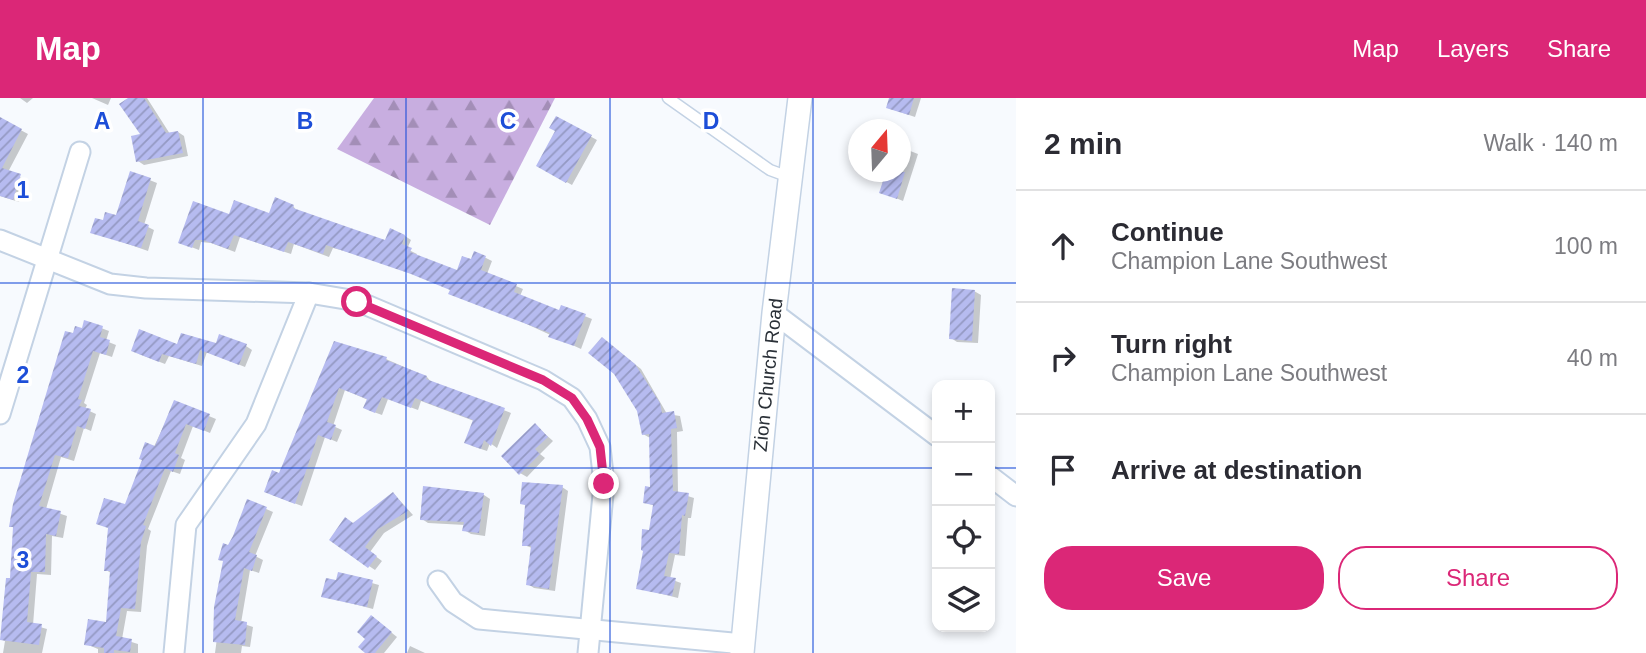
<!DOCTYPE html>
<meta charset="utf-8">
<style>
:root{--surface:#fff;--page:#f7f7f7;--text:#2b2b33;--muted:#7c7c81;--line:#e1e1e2;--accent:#db2777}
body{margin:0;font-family:Helvetica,sans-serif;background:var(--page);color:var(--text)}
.controls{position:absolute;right:21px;bottom:21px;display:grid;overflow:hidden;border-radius:14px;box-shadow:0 4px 10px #0003}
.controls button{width:63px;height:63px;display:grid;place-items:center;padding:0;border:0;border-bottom:2px solid var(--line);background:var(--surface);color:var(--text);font:35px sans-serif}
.compass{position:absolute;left:848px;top:21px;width:63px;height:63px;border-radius:50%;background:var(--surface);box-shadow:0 4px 10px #0003;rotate:19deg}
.stop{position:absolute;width:21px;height:21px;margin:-16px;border:5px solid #db2777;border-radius:50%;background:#fff}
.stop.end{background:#db2777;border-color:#fff;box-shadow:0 2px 7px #0008}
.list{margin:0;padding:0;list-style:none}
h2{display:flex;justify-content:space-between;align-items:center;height:91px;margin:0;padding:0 28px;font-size:30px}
h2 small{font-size:23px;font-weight:400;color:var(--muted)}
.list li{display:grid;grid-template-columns:46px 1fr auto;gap:21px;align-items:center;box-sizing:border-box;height:112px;padding:0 28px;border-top:2px solid var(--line)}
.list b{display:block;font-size:26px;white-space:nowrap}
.list p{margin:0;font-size:23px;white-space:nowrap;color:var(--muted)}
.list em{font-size:23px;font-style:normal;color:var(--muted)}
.actions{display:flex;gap:14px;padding:21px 28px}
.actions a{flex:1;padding:16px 0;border:2px solid var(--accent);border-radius:28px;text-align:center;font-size:24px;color:var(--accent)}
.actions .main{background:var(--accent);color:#fff}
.icon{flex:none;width:38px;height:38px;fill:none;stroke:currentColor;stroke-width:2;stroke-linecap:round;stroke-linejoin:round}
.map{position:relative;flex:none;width:1016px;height:555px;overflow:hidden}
header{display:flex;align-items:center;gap:42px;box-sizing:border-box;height:98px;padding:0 35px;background:var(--accent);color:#fff}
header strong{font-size:33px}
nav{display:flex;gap:38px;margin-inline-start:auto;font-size:24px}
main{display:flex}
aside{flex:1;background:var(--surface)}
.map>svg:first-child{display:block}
</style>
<header>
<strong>Map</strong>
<nav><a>Map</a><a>Layers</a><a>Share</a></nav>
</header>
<main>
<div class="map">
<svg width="1016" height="555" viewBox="0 0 1016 555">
<defs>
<pattern id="forest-firs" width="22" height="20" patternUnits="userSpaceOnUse" patternTransform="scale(1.75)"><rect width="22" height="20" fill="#c8aee0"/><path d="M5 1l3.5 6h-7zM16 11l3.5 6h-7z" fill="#a38eb7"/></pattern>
<pattern id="building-hatch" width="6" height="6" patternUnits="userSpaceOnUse" patternTransform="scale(1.75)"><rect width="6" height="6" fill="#b6bbf0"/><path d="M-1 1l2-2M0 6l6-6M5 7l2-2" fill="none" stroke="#9499c3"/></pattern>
</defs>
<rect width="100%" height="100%" fill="#f7fafe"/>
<polygon fill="url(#forest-firs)" points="374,0 555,0 490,127 337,51"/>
<g fill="#0003">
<polygon points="20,0 33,0 27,5"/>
<polygon points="92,0 111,0 108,7"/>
<polygon points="131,0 147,0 170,36 178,34 184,38 188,58 144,67 138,63 143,37"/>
<polygon points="890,0 921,0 915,19 888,10"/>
<polygon points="557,20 597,42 572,87 538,68 558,33"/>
<polygon points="0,21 28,36 8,74 26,82 19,104 0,98"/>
<polygon points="900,49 918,56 903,103 881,94 888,74 900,74"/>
<polygon points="132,75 157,85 144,127 154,132 148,153 93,134 118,119"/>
<polygon points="293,108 298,114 386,145 391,133 405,138 411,142 407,151 417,156 416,158 458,174 472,164 475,156 486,160 492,163 487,176 523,191 520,198 560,214 562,209 592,221 581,251 452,192 377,162 333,150 329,159 294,146 291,156 240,139 235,154 211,145 201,144 199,152 186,147 230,118 270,118"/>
<polygon points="974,193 981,197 978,245 957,244 951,240"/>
<polygon points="85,224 109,233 106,243 116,247 112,259 100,255 84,305 87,307 85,311 96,316 91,333 84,330 74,363 61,359 46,411 67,418 63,440 52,438 51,477 37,476 33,527 47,531 42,555 3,555 5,543 1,541 12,482 14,430 11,428 74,238 83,232"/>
<polygon points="335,245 386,261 427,279 432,285 511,315 497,350 490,345 487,353 472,348 474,323 421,303 418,312 388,301 382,317 371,313 368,302 345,292 333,328 342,332 337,344 325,339 302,408 272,397"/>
<polygon points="608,245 641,271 667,316 680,318 683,333 677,334 678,395 694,400 691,420 688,420 685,458 675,457 670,481 681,485 678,500 638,490 655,408 644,404 652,391 650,340 643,336 639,312"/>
<polygon points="178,248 246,248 252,252 245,269 207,254 202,268 169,258 165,266 139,256"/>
<polygon points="175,304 216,321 210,335 193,328 181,360 185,362 180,376 171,373 148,431 151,433 147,448 141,514 127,513 122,541 138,546 138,555 98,555 98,551 86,546 108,526 111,475 106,472 126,408"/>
<polygon points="535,327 553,343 540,356 545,360 527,379 520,375"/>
<polygon points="562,389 568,393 555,493 534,490 528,486 532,450 524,447"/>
<polygon points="394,396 413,417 384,435 370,454 382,463 375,472 369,468 354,427"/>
<polygon points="484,397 490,401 485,438 471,436 464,432 465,427 428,425 422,421"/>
<polygon points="248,403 273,414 255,458 263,462 259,475 250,472 241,525 253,529 250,549 242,548 241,555 215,555 229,449"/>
<polygon points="339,476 379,487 373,511 323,498 337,484"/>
<polygon points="377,523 397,539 384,555 367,555 367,540"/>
<polygon points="410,548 425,555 407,555"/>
</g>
<g fill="url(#building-hatch)">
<polygon points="128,0 144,0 166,35 178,33 183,55 136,64 131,38 140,36 119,6"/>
<polygon points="889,0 914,0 909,17 886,10"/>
<polygon points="556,18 592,37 566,85 536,68 555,33 549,30"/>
<polygon points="0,19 22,31 2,70 21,76 13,102 0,98"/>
<polygon points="130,73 151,80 138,123 149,127 141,150 90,135 95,120 103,122 105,114 116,117"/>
<polygon points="886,74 905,74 897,101 879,95"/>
<polygon points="275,99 294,107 293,110 385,142 390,130 405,137 402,146 412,150 410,154 457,172 462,158 471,161 474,153 486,158 481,172 517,186 514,194 559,212 561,207 586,216 574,248 548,239 550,235 448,196 450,192 411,176 326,147 323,156 288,144 284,154 234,137 228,151 203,142 195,142 192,150 178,145 193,103 229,116 234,102 269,115"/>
<polygon points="952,190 975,192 972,243 949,241"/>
<polygon points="84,222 103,228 100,239 110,242 106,257 93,253 78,301 82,302 79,308 91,311 85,331 77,328 68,360 55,357 39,408 61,413 56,438 46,436 45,474 31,474 27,524 42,526 39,547 0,542 6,480 10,480 13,429 9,429 13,406 65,233 73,235 75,228 82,230"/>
<polygon points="139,231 177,246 181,235 216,245 219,236 247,246 239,267 200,252 196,266 162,256 159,264 131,253"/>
<polygon points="602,239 635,266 660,305 662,315 674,313 677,330 671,331 673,393 689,395 685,418 682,417 679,456 669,455 664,478 676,480 672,498 636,491 643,453 641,452 642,431 649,432 653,407 643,405 645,388 650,389 649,336 642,337 637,313 614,276 588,255"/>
<polygon points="334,243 387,259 386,262 427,278 426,281 505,310 491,348 484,342 481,351 464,345 473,322 425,304 415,300 411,310 382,299 375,315 363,310 367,301 339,290 327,324 336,327 331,342 318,337 295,406 264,394 272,372 279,375"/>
<polygon points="174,302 210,316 204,333 186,326 175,355 179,357 173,374 165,370 143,427 146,428 141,444 135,511 121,510 116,538 132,541 130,554 114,552 114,555 104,555 104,550 84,547 88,521 106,524 110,473 104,473 108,430 96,426 104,400 125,406 142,362 139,361 145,344 155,348"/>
<polygon points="535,325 548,339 535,351 540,356 519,377 501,358"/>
<polygon points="522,384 563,387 549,491 526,487 531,448 522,448 525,407 520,406"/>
<polygon points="423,388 484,395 479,435 462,433 464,424 420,422"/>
<polygon points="393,394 408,413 378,431 365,449 377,458 368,470 329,442 345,419 353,425"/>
<polygon points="247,401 267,409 249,454 257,457 252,473 244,470 235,522 247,524 245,547 213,544 214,509 223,463 218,462 223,445 228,447 233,438"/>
<polygon points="338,474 373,482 367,509 321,499 326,480 336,482"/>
<polygon points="371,517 392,534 375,555 365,555 358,549 365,541 357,534"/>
</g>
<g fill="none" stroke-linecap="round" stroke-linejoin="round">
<defs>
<polyline id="service" points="668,0 770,72 789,79"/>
<g id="minor">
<polyline points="0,142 110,186 146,190 309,195 357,203 543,282 572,300 587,321 600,349 604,386 588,555"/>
<polyline points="774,215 937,338"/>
<polyline points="0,316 80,54"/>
<polyline points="990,378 1016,398"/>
<polyline points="438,483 453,504 479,521 743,546"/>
<polyline points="174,555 186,427 256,326 309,195"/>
</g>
<polyline id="tertiary" points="742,555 774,215 800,0"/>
</defs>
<use href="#service" stroke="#c3d2e4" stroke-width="13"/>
<use href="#minor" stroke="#c3d2e4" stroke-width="23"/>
<use href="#tertiary" stroke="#c3d2e4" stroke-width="26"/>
<use href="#service" stroke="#fff" stroke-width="10"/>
<use href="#minor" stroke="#fff" stroke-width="19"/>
<use href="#tertiary" stroke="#fff" stroke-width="23"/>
</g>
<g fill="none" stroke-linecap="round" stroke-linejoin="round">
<polyline stroke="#db2777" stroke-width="9" points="357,204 543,282 572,300 587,321 600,349 604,386"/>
</g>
<path fill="none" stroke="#1d4ed8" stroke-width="2" stroke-opacity="0.55" d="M203,0V555M406,0V555M610,0V555M813,0V555M0,185H1016M0,370H937M990,370H1016"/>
<g text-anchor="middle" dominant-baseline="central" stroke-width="7" stroke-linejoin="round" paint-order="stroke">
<g font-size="19" fill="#2b3138" stroke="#fff">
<text transform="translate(768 277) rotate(-84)">Zion Church Road</text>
</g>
</g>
<g font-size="23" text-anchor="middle" font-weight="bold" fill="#1d4ed8" stroke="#fff" stroke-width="7" stroke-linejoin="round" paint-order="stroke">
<text x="102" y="31">A</text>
<text x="305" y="31">B</text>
<text x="508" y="31">C</text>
<text x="711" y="31">D</text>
<text x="23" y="100">1</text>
<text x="23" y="285">2</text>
<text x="23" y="470">3</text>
</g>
</svg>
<div class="controls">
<button>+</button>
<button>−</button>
<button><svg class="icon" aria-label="locate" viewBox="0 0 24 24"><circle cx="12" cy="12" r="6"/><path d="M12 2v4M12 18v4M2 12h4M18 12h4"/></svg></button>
<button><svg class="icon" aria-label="layers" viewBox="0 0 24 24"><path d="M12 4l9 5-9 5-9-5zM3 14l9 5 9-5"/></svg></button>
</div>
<svg class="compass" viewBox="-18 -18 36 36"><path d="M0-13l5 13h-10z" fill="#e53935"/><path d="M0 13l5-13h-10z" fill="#7c7c81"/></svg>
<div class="stop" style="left:357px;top:204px"></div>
<div class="stop end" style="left:604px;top:386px"></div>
</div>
<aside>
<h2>2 min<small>Walk · 140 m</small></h2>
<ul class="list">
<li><svg class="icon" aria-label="ahead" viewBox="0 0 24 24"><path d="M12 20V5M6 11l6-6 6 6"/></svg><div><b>Continue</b><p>Champion Lane Southwest</p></div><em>100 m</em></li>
<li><svg class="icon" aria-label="right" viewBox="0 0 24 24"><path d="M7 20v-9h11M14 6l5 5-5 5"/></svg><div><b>Turn right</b><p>Champion Lane Southwest</p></div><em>40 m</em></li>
<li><svg class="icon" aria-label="arrive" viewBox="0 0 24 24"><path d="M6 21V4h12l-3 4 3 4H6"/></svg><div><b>Arrive at destination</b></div></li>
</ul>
<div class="actions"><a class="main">Save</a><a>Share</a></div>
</aside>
</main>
